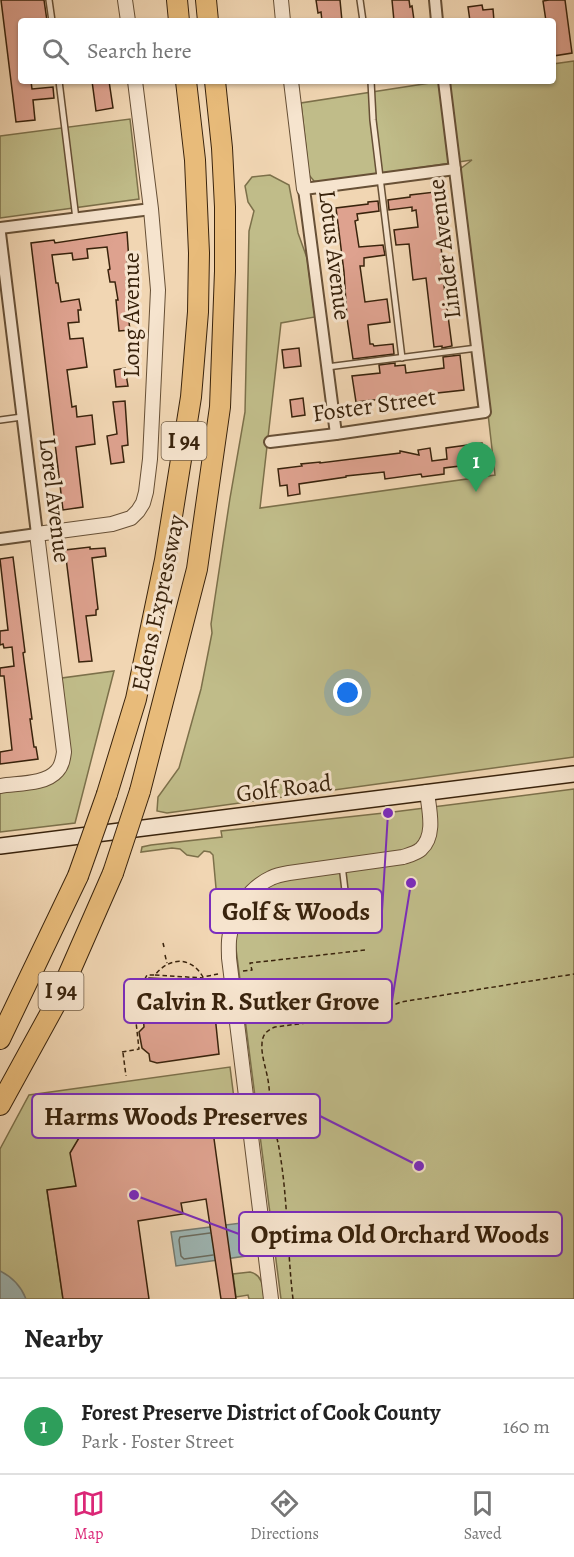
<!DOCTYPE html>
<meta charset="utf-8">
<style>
:root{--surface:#fff;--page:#f2f2f2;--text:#222;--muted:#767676;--line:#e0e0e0;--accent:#db2777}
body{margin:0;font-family:Alegreya,serif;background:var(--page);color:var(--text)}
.you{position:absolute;left:348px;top:693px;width:21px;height:21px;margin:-15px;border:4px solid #fff;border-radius:50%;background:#1a73e8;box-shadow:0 0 0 9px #1a73e833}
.badge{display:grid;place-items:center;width:39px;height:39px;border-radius:50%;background:var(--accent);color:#fff;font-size:20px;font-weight:700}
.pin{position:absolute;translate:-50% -50px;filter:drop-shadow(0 2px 3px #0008)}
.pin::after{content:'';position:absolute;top:32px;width:21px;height:18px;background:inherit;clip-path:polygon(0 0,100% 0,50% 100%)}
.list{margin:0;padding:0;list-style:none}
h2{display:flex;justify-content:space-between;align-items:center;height:78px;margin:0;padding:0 24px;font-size:26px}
h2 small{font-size:20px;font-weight:400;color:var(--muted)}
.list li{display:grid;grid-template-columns:39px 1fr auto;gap:18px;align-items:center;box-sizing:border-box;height:96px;padding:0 24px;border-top:2px solid var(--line)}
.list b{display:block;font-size:22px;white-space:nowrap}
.list p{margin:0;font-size:20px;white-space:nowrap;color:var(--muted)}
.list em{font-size:20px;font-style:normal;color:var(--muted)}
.icon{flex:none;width:33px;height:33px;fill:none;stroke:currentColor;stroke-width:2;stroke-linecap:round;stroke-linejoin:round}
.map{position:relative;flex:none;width:574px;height:1299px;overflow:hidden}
.search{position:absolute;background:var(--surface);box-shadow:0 2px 4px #0004;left:18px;right:18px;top:18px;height:66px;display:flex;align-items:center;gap:15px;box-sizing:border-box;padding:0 21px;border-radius:6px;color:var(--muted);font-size:22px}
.sheet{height:174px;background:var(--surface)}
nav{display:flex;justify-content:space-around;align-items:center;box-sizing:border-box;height:84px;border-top:2px solid var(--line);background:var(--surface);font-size:16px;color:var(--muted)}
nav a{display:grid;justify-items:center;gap:3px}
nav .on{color:var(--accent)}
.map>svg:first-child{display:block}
</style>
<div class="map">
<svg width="574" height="1299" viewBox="0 0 574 1299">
<rect width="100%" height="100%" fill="#f1d6b3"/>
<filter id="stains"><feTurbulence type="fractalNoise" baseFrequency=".00333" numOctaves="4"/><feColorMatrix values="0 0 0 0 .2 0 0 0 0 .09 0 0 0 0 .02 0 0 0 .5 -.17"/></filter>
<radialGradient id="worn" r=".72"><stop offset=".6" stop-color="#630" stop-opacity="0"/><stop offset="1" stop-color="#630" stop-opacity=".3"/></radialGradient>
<g fill="#c0bc89" stroke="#7c704a" stroke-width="1.5">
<polygon points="574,61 574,757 167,813 157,811 158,797 179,768 201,689 212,633 211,624 230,498 245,412 249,231 254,211 248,202 245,186 252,177 270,175 289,185 298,233 307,258 315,317 281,323 260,508 495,475 460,169 472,160 320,182 314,181 309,175 301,103 443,81 553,81 553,64"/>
<polygon points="130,119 139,199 0,218 0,136"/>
<polygon points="114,671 75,823 0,832 0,791 36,786 69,759 62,678"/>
<polygon points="574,789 574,1299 281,1299 230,902 226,907 219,921 213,855 210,852 204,851 198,857 187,855 180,849 172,848 141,852 142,847 151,845 222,837 221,831 393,812"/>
<polygon points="230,1067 237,1122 212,1125 208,1095 95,1111 71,1153 76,1186 47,1191 63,1299 0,1299 0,1149 29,1095"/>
<path d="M250,1272C263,1275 263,1287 264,1299H249L248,1295L236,1297L233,1274Z"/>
</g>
<g fill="#9eb7b5" stroke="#767c71" stroke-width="1.5">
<polygon points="241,1223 246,1256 176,1266 171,1232"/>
<path d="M0,1271C12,1277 21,1286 26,1299H0Z"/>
</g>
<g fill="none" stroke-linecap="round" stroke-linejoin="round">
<polyline stroke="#6c6d60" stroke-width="1.5" points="210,1233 180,1237 179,1240 181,1256 184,1259 213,1255"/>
</g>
<g fill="#dea28f" stroke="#39230c" stroke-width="1.5">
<polygon points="1,0 44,0 47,21 21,21 21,81 31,81 32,89 53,87 54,98 33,100 35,120 16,122"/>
<polygon points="316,0 340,0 342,21 322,21 321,12 318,13"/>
<polygon points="392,0 409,0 410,7 412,6 414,20 394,21"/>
<polygon points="549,0 565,0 572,53 553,56 553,21 546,21 543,1"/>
<polygon points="482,5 483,10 493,9 494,21 470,21 468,7"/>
<polygon points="92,81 109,81 113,108 96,111"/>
<polygon points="435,192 442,256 440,256 452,346 442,348 442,346 434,347 426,278 413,280 409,244 396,245 394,230 418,227 416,210 412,211 412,207 389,210 388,200 410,197 410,195"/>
<polygon points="378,201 379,211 357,214 358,220 355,221 359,247 383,245 385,255 364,258 364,266 360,266 365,302 387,299 390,322 368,325 370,344 373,344 374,346 393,344 394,354 353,359 347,318 344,272 336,208 368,204 368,202"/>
<polygon points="127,232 129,261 127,261 130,280 126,280 130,305 127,306 130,330 119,331 116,300 118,300 115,282 110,282 108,270 110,269 107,247 87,249 88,258 73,260 72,253 52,255 56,283 58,283 61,302 79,299 81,310 78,310 79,322 68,323 70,339 83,338 87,367 67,370 72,407 76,406 77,417 92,415 95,444 76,447 83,507 63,510 31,243 54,240 55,243"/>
<polygon points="299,348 301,366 284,368 282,350"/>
<polygon points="460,355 464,390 356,402 352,376 380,373 379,365 395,363 395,366 405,365 406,373 444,368 443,357"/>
<polygon points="125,368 128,386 116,387 114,370"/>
<polygon points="303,398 305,415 292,417 290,400"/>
<polygon points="125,401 128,445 122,446 124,462 111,464 107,436 117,434 113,402"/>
<polygon points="482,443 484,459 467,461 468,465 444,468 444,474 422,477 421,474 385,479 384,472 346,476 346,477 299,484 300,494 288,496 287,485 280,486 278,469 302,466 301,464 320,462 320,463 400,453 400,451 419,455 418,450 430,448 432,461 447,459 446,448"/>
<polygon points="90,547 90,549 105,548 106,556 92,558 98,609 96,610 96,615 86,616 92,661 79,662 65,550"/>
<polygon points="13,557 25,652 23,653 32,719 30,719 34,747 36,747 38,759 0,764 0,752 12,750 4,676 0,676 0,668 14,666 12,647 4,648 3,644 0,645 0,631 8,630 0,559"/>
<polygon points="149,978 207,981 207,988 213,996 219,1054 157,1063 150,1061 149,1054 142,1048 139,1032 144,1027 143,1014 138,1009 139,993 149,987"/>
<polygon points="208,1095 236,1299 221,1299 206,1199 181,1203 183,1214 138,1221 149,1299 63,1299 47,1190 76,1186 70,1153 95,1111"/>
</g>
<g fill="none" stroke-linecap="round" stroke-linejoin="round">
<defs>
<g id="service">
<polyline points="49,0 52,21"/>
<polyline points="360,0 363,21"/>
<polyline points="59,81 76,219"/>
<polyline points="371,81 373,120 402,358"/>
<polyline points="327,367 477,348"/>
<polyline points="0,420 22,417"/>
<polyline points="342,865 346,899"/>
<polyline points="238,1017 349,1002 358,998 359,995"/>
</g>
<g id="minor">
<polyline points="435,0 437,21"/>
<polyline points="0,228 151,209"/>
<polyline points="0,233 37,534 0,539"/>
<polyline points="336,434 304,189 455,169"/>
<polyline points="270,442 336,434 485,412 444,81"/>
</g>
<g id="tertiary">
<polyline points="125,0 128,21"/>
<polyline points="281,0 283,21"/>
<polyline points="291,81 304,189"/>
<path d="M0,786C17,783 45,785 57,771C62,766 63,759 64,752L37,534L112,524L131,518L138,511L143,503L146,492L150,459L158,290L151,209L135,81"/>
<path d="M271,1299L229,958C229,950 228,942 230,934C232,912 251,887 271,878C277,875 283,874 289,873L403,857C409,855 417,853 421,849C436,835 429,810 427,792"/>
</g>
<polyline id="secondary" points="0,846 574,774"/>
<g id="motorway">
<polyline points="177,0 179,21"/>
<polyline points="206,0 208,21"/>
<polyline points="140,791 197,569 220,407 225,271 225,207 222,148 215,81"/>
<polyline points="107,794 136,699 165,560 191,397 198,312 199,253 195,160 186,81"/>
<polyline points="0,1039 78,876"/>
<polyline points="0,1105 56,1003 113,873"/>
</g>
</defs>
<use href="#service" stroke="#675036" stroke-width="8"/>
<use href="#minor" stroke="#675036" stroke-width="14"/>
<use href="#tertiary" stroke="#675036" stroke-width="16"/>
<use href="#secondary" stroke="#39230c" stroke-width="18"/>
<use href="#motorway" stroke="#39230c" stroke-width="22"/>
<g stroke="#39230c" stroke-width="1.5" stroke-dasharray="4.5 3" stroke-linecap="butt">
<polyline points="163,943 164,947"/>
<polyline points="165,955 167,963"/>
<polyline points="243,971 252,970 250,963 366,950"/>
<polyline points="155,975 203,978"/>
<polyline points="364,1001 378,1010"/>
<polyline points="215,1020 223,1019"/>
<path d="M122,1052L139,1049L136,1022L137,1003L135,997L147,975H155C169,957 191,956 203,977L218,974"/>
<polyline points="123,1053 126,1076"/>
<path d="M293,1299C287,1249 288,1198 279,1148C277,1137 274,1127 272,1116C270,1104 270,1092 268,1080C266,1068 261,1055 262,1044C262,1035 267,1030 275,1027L329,1020L348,1023L401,1002L574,974"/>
</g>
<use href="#service" stroke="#f6e4ce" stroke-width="5"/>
<use href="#minor" stroke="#f6e4ce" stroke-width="10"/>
<use href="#tertiary" stroke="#f6e4ce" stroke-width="14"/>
<use href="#secondary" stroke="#f6e4ce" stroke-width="15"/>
<use href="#motorway" stroke="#e8bb7a" stroke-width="20"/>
<defs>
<g id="motorway-bridge">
<polyline points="113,873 140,791"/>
<polyline points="78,876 107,794"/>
</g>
</defs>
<use href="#motorway-bridge" stroke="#39230c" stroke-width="22" stroke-linecap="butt"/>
<use href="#motorway-bridge" stroke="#e8bb7a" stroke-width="20"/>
</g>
<g text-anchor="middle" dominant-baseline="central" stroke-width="6" stroke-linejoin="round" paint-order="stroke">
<g fill="#f6e4ce" stroke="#725d46" stroke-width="1.5">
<rect x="161.5" y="422" width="45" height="38" rx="4.5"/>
<rect x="38.5" y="972" width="45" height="38" rx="4.5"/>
</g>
<g font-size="22" font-weight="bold" fill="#39230c">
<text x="184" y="441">I 94</text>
<text x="61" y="991">I 94</text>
</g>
<g font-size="24" fill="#39230c" stroke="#f6e4ce">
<text transform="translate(444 249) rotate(-97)">Linder Avenue</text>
<text transform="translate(335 255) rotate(83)">Lotus Avenue</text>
<text transform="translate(131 315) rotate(-90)">Long Avenue</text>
<text transform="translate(374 405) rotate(-8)">Foster Street</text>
<text transform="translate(55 500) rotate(83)">Lorel Avenue</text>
<text transform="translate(158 603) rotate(-78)">Edens Expressway</text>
<text transform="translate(284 788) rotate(-7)">Golf Road</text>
</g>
</g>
<path fill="none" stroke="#7b2cbf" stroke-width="2" d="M388 813L382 911M411 883L392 1001M419 1166L320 1116M134 1195L239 1234"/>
<g fill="#7b2cbf" stroke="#f6e4ce" stroke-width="2">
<circle cx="388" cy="813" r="6"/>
<circle cx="411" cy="883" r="6"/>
<circle cx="419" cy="1166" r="6"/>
<circle cx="134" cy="1195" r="6"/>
</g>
<g fill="#f6e4ce" stroke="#7b2cbf" stroke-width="2">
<rect x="210" y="889" width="172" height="44" rx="6"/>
<rect x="124" y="979" width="268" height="44" rx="6"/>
<rect x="32" y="1094" width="288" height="44" rx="6"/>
<rect x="239" y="1212" width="323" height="44" rx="6"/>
</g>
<g font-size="26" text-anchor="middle" font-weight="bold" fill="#39230c">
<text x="296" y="920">Golf &amp; Woods</text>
<text x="258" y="1010">Calvin R. Sutker Grove</text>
<text x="176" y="1125">Harms Woods Preserves</text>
<text x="400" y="1243">Optima Old Orchard Woods</text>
</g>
<rect width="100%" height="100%" filter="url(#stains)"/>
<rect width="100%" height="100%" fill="url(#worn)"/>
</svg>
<div class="you"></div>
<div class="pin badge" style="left:476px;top:492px;background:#2e9e5b">1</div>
<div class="search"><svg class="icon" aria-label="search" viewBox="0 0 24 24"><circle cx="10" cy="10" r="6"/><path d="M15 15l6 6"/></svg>Search here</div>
</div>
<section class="sheet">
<h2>Nearby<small></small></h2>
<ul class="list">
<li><span class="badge" style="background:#2e9e5b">1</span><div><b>Forest Preserve District of Cook County</b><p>Park · Foster Street</p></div><em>160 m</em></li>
</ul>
</section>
<nav>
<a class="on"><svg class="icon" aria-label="map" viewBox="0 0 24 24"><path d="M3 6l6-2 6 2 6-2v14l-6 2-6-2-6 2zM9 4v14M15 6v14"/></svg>Map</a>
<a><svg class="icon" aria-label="directions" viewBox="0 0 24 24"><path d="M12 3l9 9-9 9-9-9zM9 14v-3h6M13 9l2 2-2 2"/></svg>Directions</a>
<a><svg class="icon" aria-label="saved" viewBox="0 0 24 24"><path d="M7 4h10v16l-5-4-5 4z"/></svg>Saved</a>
</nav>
